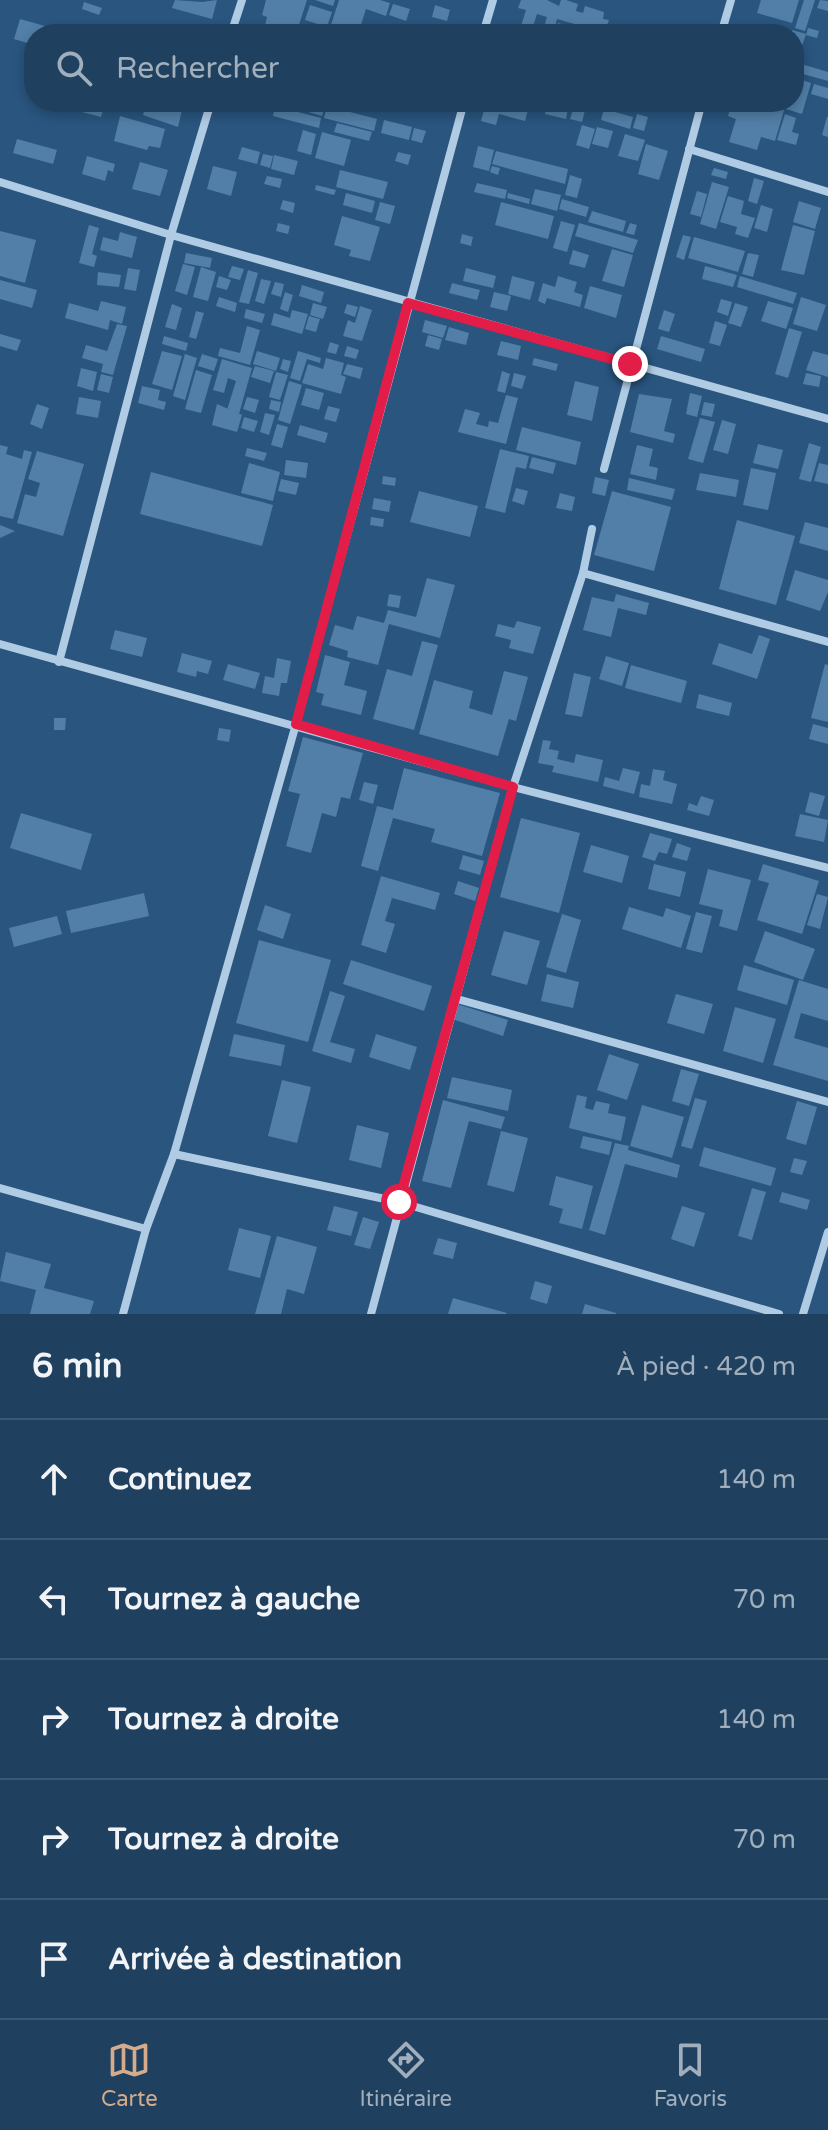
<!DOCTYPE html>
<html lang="fr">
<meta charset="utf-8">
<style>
:root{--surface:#1f405f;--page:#274765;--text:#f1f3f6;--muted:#a1afbd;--line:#3c5974;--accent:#d6ab8b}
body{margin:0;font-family:"Varela Round",sans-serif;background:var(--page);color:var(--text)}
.stop{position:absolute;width:24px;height:24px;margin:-18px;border:6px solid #e11d48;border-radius:50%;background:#fff}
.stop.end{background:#e11d48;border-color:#fff;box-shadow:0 2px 8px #0008}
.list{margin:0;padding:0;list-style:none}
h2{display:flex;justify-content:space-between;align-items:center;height:104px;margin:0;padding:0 32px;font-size:34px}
h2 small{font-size:26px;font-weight:400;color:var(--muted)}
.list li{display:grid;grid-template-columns:52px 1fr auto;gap:24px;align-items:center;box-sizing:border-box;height:120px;padding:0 32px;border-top:2px solid var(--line)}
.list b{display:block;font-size:30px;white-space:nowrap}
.list em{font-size:26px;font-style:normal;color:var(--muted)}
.icon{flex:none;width:44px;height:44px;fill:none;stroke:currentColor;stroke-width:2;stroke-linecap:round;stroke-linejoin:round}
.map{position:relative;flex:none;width:828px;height:1314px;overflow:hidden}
.search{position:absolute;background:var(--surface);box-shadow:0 4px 12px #0003;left:24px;right:24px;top:24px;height:88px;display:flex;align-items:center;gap:20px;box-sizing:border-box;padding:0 28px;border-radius:32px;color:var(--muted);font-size:30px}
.sheet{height:704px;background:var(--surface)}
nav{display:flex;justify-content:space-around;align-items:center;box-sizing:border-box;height:112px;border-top:2px solid var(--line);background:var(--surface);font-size:22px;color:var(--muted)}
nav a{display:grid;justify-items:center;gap:4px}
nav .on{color:var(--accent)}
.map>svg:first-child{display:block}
</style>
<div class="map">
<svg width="828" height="1314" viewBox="0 0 828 1314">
<rect width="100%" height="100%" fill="#29557f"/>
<g fill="#527fa7">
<polygon points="175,0 202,2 217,0 212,19 172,8"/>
<polygon points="266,0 307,0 296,34 264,30 267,17 262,15"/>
<polygon points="315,0 335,0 333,6"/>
<polygon points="339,0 380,0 390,3 386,16 366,9 358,34 340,34 329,31"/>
<polygon points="521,0 547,0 559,6 561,0 566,0 578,4 576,11 583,13 585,6 604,12 603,19 609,20 604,34 595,34 596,30 557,19 553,34 542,34 547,17 537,14 531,33 520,29 526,10 518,8"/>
<polygon points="761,0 799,0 792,23 757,13"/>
<polygon points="804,0 815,0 805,31 795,28"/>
<polygon points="820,0 828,1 828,11 817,8"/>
<polygon points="84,2 102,8 99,15 82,9"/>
<polygon points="393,4 410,9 406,21 389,15"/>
<polygon points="310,5 332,12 327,27 305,20"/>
<polygon points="435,5 450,10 447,21 432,17"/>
<polygon points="20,19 70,33 70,34 34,34 34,45 14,39"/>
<polygon points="558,23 588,31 587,34 555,34"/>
<polygon points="808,28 819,31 817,38 806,35"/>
<polygon points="792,30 806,34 797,61 794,60"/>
<polygon points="798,63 828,72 828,81 796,72"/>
<polygon points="796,78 811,83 802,114 786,109 788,102 794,102"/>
<polygon points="814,84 828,88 828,99 811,94"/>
<polygon points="80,102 104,107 101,117 78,111"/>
<polygon points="147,102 184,102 178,127 143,115"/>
<polygon points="247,102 267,103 265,112 246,107"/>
<polygon points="274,102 326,102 322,116"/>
<polygon points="486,102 528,110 525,121 499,114 496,125 481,121"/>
<polygon points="575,102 587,102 582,122 570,119"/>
<polygon points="732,102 769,112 771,106 784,110 775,141 761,137 757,150 729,142 736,119 728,116"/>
<polygon points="547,103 568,109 566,119 545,114"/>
<polygon points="275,106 321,118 319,128 273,116"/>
<polygon points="327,106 377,119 374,131 324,118"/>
<polygon points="604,109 633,117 630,129 601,120"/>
<polygon points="637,114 648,117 644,131 633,128"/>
<polygon points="785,114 796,118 792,132 799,134 796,145 777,140"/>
<polygon points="120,116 165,129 160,148 149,146 147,150 114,141"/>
<polygon points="827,117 828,117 828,137 822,135"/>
<polygon points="384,120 412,127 409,140 381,133"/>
<polygon points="337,123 372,132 369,141 334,132"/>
<polygon points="582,125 595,129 589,149 576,145"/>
<polygon points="597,127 613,131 608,148 592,144"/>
<polygon points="414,128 426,131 422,143 411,140"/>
<polygon points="303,130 316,134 311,155 297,151"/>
<polygon points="322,132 351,140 344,166 315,158"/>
<polygon points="625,134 645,140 638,161 618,156"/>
<polygon points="17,139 57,150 53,164 13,153"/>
<polygon points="646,144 668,151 659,180 638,174"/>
<polygon points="478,146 494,150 489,171 473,167"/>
<polygon points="242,147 260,152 257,164 238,159"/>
<polygon points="496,151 568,169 565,184 492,164"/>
<polygon points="398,152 411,155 408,165 395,161"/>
<polygon points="263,154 273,156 270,168 260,165"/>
<polygon points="274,155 298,161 294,175 271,169"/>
<polygon points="87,156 115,164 113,172 108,170 105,181 82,174"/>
<polygon points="140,162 168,170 160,196 132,189"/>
<polygon points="213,166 237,172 231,196 207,189"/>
<polygon points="492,166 500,168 498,175 490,172"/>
<polygon points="714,168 728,172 726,179 711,175"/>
<polygon points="340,170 388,182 383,199 336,187"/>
<polygon points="570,175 582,179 577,198 565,195"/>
<polygon points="267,176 282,179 280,188 264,184"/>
<polygon points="754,178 764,181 757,204 748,201"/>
<polygon points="712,182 729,187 716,229 700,224"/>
<polygon points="477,183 507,190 505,199 474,192"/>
<polygon points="316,185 336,190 334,195 315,190"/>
<polygon points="535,189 561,195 557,211 531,204"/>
<polygon points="697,191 707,194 701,217 690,214"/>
<polygon points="346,193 375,201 372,213 343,205"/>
<polygon points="508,193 530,199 529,204 507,198"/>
<polygon points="728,196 744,201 741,214 755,218 748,238 735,234 737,227 720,222"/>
<polygon points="562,199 589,207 586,217 559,209"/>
<polygon points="283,200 295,203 293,213 280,209"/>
<polygon points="799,201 821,208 815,229 793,222"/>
<polygon points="380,202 395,206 390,224 375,220"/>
<polygon points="501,202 554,216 548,239 495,225"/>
<polygon points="761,205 773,209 767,232 754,228"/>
<polygon points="592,211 626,221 623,232 588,222"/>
<polygon points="342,216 380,227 370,261 349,256 351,250 334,245"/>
<polygon points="561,221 575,225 567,252 553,248"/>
<polygon points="278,223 290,226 288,234 276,231"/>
<polygon points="579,223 638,240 633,253 575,236"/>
<polygon points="630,223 637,225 634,235 626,233"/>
<polygon points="89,225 99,228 92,254 97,256 94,267 79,263"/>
<polygon points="793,225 815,231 804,275 781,270"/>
<polygon points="0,231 36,240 25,283 0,276"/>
<polygon points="120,232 137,237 132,258 100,250 103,237 118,241"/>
<polygon points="462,234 473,237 471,246 460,243"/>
<polygon points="683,235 691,237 684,260 676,257"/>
<polygon points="694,237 745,251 738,272 688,258"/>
<polygon points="612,249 633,255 624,287 602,281"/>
<polygon points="573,250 589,255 585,268 569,264"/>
<polygon points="186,253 212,258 210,268 184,263"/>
<polygon points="748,253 759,255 753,277 742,274"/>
<polygon points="183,264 195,267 187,295 175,291"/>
<polygon points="232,266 244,269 240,280 228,277"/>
<polygon points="705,266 737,275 733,287 702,279"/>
<polygon points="201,267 216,272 208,301 193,297"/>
<polygon points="128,268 140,270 136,291 124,289"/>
<polygon points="466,268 496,276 493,288 463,281"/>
<polygon points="248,270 258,273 249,304 239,302"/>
<polygon points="98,272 121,275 119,287 97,285"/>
<polygon points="219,276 231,280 227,290 216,287"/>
<polygon points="512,276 535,282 530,300 508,294"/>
<polygon points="558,276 577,282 574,292 583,295 580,307 547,298 545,304 538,301 543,283 555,287"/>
<polygon points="740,276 797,293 793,304 737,287"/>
<polygon points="261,279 271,281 264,304 255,301"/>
<polygon points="0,280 37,290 32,308 0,299"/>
<polygon points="275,282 284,284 281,297 271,294"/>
<polygon points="452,283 480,290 477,300 449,293"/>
<polygon points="302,285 324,292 321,303 299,296"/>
<polygon points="590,286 622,295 616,318 584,308"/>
<polygon points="285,292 293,295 288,312 280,309"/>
<polygon points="494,292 511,296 507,311 490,307"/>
<polygon points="219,297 237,303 235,312 216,306"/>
<polygon points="801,297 826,305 817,331 793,324"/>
<polygon points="721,299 732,302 728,316 717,312"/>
<polygon points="101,301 126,307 122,324 110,320 108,330 65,318 69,303 98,311"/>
<polygon points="768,301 793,308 786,329 761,321"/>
<polygon points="313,303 327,307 323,319 310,315"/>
<polygon points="735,303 748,307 741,327 728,323"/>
<polygon points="172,304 182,308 176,330 165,327"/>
<polygon points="347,304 358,307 355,317 344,313"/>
<polygon points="360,306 372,310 362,341 343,336 348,320 355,323"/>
<polygon points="246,309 265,314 262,323 244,318"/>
<polygon points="292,310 308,314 302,334 271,325 274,313 290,318"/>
<polygon points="664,310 675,314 669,332 658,329"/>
<polygon points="196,311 204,313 196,339 189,337"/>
<polygon points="309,316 320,319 316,332 305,329"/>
<polygon points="425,320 447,326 443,338 422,332"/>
<polygon points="715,321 727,325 720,346 709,343"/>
<polygon points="117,324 127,326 113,375 101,372 103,364 82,358 86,345 107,351"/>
<polygon points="247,326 260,330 250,365 218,356 220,348 240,353"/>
<polygon points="449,327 469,333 466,345 445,340"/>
<polygon points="789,328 802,332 788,378 775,374"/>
<polygon points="0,334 21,340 17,351 0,346"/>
<polygon points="428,335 442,339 439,350 425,346"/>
<polygon points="164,336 188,343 186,351 162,344"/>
<polygon points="661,336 705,349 701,362 657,349"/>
<polygon points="501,341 521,346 518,360 497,355"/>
<polygon points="330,342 339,345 336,354 327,352"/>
<polygon points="347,346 359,350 356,359 344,356"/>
<polygon points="162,351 182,356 172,390 152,384"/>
<polygon points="257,351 280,358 276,371 253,364"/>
<polygon points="298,351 321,358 320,363 307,359 300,381 290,378"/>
<polygon points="813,351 828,355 828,377 806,370"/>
<polygon points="185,354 197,358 185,400 173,396"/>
<polygon points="202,354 218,359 214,371 198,366"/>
<polygon points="326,358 344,363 341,375 346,377 341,394 302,383 308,364 323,369"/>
<polygon points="534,358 558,364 556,371 532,365"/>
<polygon points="222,359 252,368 239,414 227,410 236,381 228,378 224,393 213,390"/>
<polygon points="283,359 291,361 288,372 280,369"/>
<polygon points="347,364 363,368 360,379 343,374"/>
<polygon points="255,366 274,371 270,383 251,377"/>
<polygon points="81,368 97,372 93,391 77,386"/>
<polygon points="196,370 212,375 201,413 185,409"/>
<polygon points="502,371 510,374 505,393 497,391"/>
<polygon points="276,372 288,375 280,400 269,397"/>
<polygon points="514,373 526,376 522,389 511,386"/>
<polygon points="806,373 821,376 819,387 803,384"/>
<polygon points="101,374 113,377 109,393 97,390"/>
<polygon points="289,381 302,385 290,424 278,420"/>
<polygon points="575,381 599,387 592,421 567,415"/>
<polygon points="142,386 160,390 158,400 166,402 164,410 138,403"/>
<polygon points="306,388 324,393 319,410 301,405"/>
<polygon points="690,393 702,396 697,417 686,414"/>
<polygon points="639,394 672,399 664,431 675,434 673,443 630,432"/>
<polygon points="506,395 518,398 506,444 458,432 465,409 480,413 476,424 488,427 489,421 498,423"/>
<polygon points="79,397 101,401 98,418 76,414"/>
<polygon points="247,397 259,400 255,413 243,409"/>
<polygon points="271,400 281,402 279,412 269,409"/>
<polygon points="704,402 715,404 712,417 701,415"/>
<polygon points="37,404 49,408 42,429 30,424"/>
<polygon points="217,404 242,415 237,432 212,425"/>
<polygon points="328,406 340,409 336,422 324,419"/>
<polygon points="265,413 275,415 269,435 260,432"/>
<polygon points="244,417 258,421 254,432 241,428"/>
<polygon points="700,418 715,422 703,463 688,459"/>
<polygon points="722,420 736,424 728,454 713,450"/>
<polygon points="277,424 288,427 282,448 271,445"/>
<polygon points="300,425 328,433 325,443 297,435"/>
<polygon points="522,427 581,442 576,465 516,450"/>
<polygon points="809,443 821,447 811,482 799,479"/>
<polygon points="758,444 783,450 778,469 753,463"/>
<polygon points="0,445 8,447 6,454 22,459 24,450 32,452 13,519 0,516"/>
<polygon points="637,445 653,449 649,466 658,468 656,480 630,474"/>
<polygon points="247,448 267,453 264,461 245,456"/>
<polygon points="500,449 529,456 526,469 516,467 505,513 485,508"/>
<polygon points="37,451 84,464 63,536 17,523 25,494 36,497 40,483 28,479"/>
<polygon points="532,457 556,463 553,474 529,468"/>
<polygon points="286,460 308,463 306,478 284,475"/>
<polygon points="249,463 280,472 273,501 241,493"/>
<polygon points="819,463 828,465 828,484 814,481"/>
<polygon points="751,468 776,473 768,510 743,505"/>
<polygon points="151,472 273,505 262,546 140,514"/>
<polygon points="700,473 739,480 736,497 696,490"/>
<polygon points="383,476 396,478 395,486 382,484"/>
<polygon points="595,477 609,480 605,496 592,493"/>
<polygon points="629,478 675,489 672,500 627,490"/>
<polygon points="281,479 299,483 296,495 278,491"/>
<polygon points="516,488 528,491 524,505 512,501"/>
<polygon points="419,491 478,506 470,537 410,522"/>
<polygon points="612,491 671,507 654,571 594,555"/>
<polygon points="560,493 575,497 572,511 556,508"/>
<polygon points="374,498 391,501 389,512 372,509"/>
<polygon points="371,517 384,519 383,527 370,525"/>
<polygon points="737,520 795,536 776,605 719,589"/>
<polygon points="805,522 828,528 828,551 799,543"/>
<polygon points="0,525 15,531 0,538"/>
<polygon points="795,570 828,580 828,592 820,611 786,600"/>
<polygon points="427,578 455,585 440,638 389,624 378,665 347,657 348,651 329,645 335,625 353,630 357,616 384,623 388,610 416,617"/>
<polygon points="389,594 401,596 399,608 387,606"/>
<polygon points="616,594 649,603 646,615 618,608 611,637 583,630 592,597 614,602"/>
<polygon points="517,621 541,627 533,654 509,648 511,640 495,636 498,624 514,628"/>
<polygon points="115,630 147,638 142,657 110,649"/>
<polygon points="759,635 770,639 757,679 712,664 719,643 752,654"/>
<polygon points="422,641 438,645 414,730 373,719 387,669 412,676"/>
<polygon points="182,653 212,661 208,674 197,671 196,677 177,672"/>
<polygon points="325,655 350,662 344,685 367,691 361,715 321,705 324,694 316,692"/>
<polygon points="606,656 629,663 622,686 599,679"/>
<polygon points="277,658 291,661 287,683 281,683 279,696 262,693 265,676 274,678"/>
<polygon points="228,664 260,673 255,689 223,680"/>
<polygon points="825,664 828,665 828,722 811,718"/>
<polygon points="631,665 687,681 681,703 625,688"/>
<polygon points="504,671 528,677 516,721 509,719 498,756 419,734 434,680 473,691 469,708 492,715"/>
<polygon points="574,673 591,677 582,717 565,714"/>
<polygon points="699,694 732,703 729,716 696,708"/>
<polygon points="54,718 66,718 65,730 54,730"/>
<polygon points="813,724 828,728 828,744 809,739"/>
<polygon points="219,728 231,730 229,742 217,740"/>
<polygon points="303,737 363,753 350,799 341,797 336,817 322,813 311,853 286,846 300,794 288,791"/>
<polygon points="543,740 551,741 549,749 559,751 557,759 574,763 576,754 603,760 598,782 552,772 554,766 538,763"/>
<polygon points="404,768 500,793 482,856 431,842 435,829 393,818 378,871 361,866 377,806 393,810"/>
<polygon points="623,768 640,772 634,794 603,786 605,777 619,781"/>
<polygon points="653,769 665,771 663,780 677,784 672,804 639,797 641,784 650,786"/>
<polygon points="364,782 378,785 373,804 359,800"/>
<polygon points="810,792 825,796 819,816 805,812"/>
<polygon points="701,796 714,800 709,816 687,810 689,803 697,806"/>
<polygon points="21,813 92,834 81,870 10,848"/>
<polygon points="800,814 828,820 824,842 795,836"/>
<polygon points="521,818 580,833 559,913 500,897"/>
<polygon points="650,833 672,839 667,854 659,852 655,861 642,857"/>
<polygon points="677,843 691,848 687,861 672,857"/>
<polygon points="591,845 629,856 622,883 583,872"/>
<polygon points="463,855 484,861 480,875 459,869"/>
<polygon points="654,864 686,872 680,897 648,889"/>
<polygon points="763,864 819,881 802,934 757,920 769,883 758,880"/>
<polygon points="708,869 751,880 737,931 719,926 723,910 699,904"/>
<polygon points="381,876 440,893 435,910 392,898 385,921 395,924 386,953 361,945"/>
<polygon points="458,881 479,888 475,901 454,894"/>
<polygon points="144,893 149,916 71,933 66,911"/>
<polygon points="817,894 828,897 820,929 807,925"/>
<polygon points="265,905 291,914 283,939 257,930"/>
<polygon points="629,907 663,917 666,908 691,916 681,948 622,929"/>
<polygon points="696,912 712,916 702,953 686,949"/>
<polygon points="562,914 581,920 566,973 546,967"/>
<polygon points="57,916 62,934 14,947 9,928"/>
<polygon points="504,931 540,941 527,985 491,975"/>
<polygon points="765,931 815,949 803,980 754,962"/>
<polygon points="259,940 331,960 308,1042 236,1023"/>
<polygon points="351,960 432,986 424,1011 343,984"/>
<polygon points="744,965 794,980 787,1005 737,990"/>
<polygon points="547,974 579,982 573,1008 541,1001"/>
<polygon points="799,980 828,989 828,1021 801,1013 794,1038 828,1048 828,1081 773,1065"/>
<polygon points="330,991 345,996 330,1042 355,1049 351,1063 312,1051"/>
<polygon points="676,994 713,1004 704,1034 667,1023"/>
<polygon points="457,1004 508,1020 503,1036 452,1019"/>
<polygon points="735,1007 776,1019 763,1063 723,1051"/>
<polygon points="234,1034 285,1045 281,1066 229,1056"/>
<polygon points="376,1034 417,1047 410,1070 369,1057"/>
<polygon points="609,1054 639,1064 627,1100 597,1090"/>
<polygon points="681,1069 699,1074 689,1106 672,1101"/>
<polygon points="452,1077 512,1090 508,1111 447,1098"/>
<polygon points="282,1080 311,1087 297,1143 268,1136"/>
<polygon points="577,1095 587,1097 585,1108 593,1110 596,1101 610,1104 608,1113 626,1117 621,1141 569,1128"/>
<polygon points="695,1098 707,1101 692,1149 681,1146"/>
<polygon points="443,1100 505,1117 501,1129 469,1121 451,1188 422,1181"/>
<polygon points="797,1101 817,1107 806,1145 786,1139"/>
<polygon points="642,1105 684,1117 672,1158 630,1146"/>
<polygon points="357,1125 389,1133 381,1168 349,1160"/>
<polygon points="501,1131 528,1138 514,1192 487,1185"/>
<polygon points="583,1136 612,1142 609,1155 580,1148"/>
<polygon points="615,1143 629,1146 628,1150 680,1165 677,1178 625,1164 605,1235 589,1230"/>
<polygon points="704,1147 776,1168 771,1186 699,1166"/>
<polygon points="794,1158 807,1161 802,1175 790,1172"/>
<polygon points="556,1176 593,1186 582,1229 559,1223 563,1209 549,1205"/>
<polygon points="752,1188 766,1192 752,1240 738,1236"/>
<polygon points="782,1192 810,1200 807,1210 779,1202"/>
<polygon points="334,1206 358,1212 351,1236 327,1230"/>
<polygon points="682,1206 705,1213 694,1247 671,1239"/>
<polygon points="363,1217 379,1222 370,1249 354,1245"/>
<polygon points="239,1228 271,1236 260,1278 228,1270"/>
<polygon points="277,1236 317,1247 304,1294 287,1289 281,1314 255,1314"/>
<polygon points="438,1238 457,1243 453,1259 433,1254"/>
<polygon points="6,1252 51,1264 44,1288 94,1301 90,1314 30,1314 36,1290 0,1281"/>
<polygon points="535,1281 552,1286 547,1304 530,1299"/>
<polygon points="453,1298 507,1313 506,1314 448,1314"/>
<polygon points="585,1304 616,1313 616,1314 582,1314"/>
</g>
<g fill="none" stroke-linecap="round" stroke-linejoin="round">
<g stroke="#b0cce5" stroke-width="8">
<polyline points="231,34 242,0"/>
<polyline points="483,34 493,0"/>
<polyline points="721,34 731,0"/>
<polyline points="689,149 828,192"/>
<polyline points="0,182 171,235 828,419"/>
<polyline points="604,469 702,102"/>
<polyline points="583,573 828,642"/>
<polyline points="0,644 513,787 828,868"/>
<polyline points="59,662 171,235 211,102"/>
<polyline points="457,999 828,1102"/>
<polyline points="174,1154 399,1202 779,1314"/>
<polyline points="0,1188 146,1229"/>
<polyline points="123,1314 146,1229 174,1154 296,724 464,102"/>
<polyline points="371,1314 513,787 583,573 592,529"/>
<polyline points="803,1314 828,1232"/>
</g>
</g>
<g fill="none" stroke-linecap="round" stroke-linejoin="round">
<polyline stroke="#e11d48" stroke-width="10" points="399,1202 513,787 296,724 408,303 630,364"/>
</g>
</svg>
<div class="stop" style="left:399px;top:1202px"></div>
<div class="stop end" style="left:630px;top:364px"></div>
<div class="search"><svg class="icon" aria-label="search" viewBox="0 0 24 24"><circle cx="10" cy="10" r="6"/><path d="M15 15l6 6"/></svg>Rechercher</div>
</div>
<section class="sheet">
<h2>6 min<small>À pied · 420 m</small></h2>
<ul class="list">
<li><svg class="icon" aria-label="ahead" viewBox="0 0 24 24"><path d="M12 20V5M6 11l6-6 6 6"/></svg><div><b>Continuez</b></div><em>140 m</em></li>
<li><svg class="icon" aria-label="left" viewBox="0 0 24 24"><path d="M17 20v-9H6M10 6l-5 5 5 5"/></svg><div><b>Tournez à gauche</b></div><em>70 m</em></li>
<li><svg class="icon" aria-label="right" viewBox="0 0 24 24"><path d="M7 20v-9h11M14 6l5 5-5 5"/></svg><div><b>Tournez à droite</b></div><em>140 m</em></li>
<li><svg class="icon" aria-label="right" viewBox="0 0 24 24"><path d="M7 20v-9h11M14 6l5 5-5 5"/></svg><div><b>Tournez à droite</b></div><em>70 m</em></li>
<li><svg class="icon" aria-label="arrive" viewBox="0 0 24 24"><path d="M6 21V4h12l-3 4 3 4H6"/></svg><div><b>Arrivée à destination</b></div></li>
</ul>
</section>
<nav>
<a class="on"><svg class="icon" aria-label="map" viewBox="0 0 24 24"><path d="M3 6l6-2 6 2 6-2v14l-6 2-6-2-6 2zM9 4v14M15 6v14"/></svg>Carte</a>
<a><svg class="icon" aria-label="directions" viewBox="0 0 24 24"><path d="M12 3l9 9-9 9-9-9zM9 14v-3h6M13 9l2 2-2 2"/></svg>Itinéraire</a>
<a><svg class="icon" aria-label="saved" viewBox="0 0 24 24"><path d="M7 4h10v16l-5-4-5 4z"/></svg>Favoris</a>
</nav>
